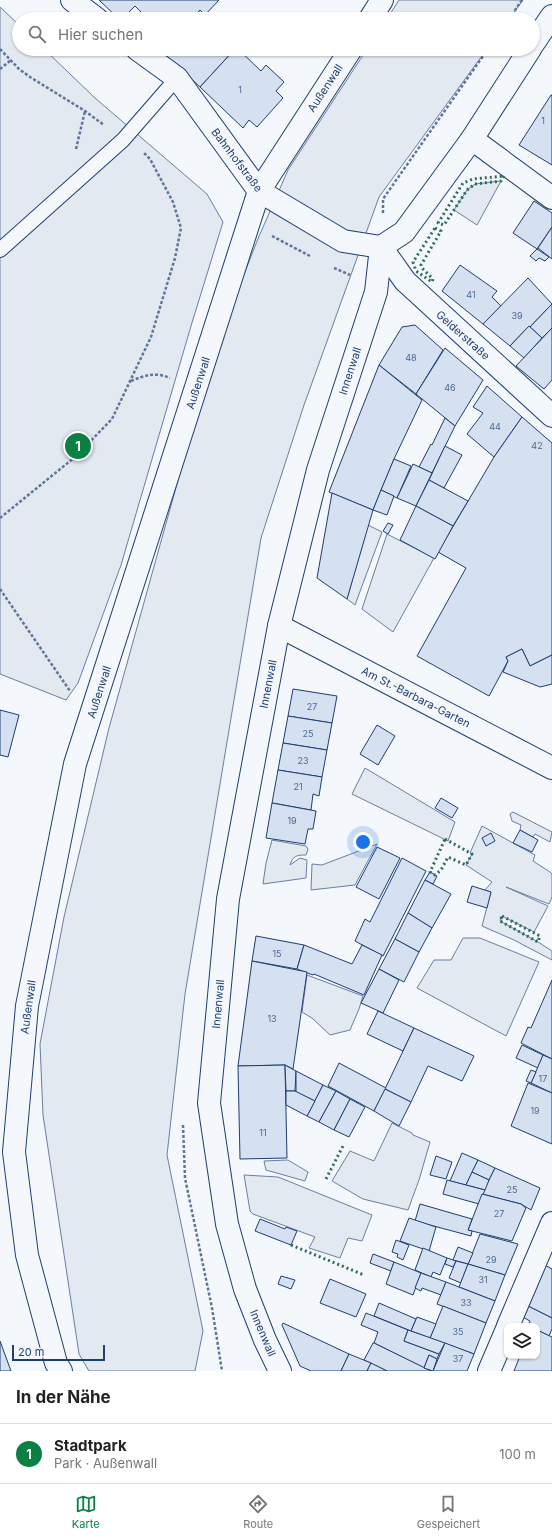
<!DOCTYPE html>
<html lang="de">
<meta charset="utf-8">
<style>
:root{--surface:#fff;--page:#f2f2f2;--text:#222;--muted:#767676;--line:#e0e0e0;--accent:#0b8043}
body{margin:0;font-family:Inter,sans-serif;background:var(--page);color:var(--text)}
.controls{position:absolute;right:12px;bottom:12px;display:grid;overflow:hidden;border-radius:8px;box-shadow:0 1px 3px #0004}
.controls button{width:36px;height:36px;display:grid;place-items:center;padding:0;border:0;border-bottom:1px solid var(--line);background:var(--surface);color:var(--text);font:20px sans-serif}
.scale{position:absolute;left:12px;bottom:10px;width:93px;box-sizing:border-box;padding-left:4px;border:2px solid #1d3f73;border-top:0;font-size:11px;line-height:14px;white-space:nowrap;color:#1d3f73;-webkit-text-stroke:3px #f4f7fb;paint-order:stroke}
.you{position:absolute;left:363px;top:842px;width:14px;height:14px;margin:-10px;border:3px solid #fff;border-radius:50%;background:#1a73e8;box-shadow:0 0 0 6px #1a73e833}
.badge{display:grid;place-items:center;width:26px;height:26px;border-radius:50%;background:var(--accent);color:#fff;font-size:13px;font-weight:700}
.pin{position:absolute;translate:-50% -50%;border:2px solid #fff;box-shadow:0 1px 4px #0006}
.list{margin:0;padding:0;list-style:none}
h2{display:flex;justify-content:space-between;align-items:center;height:52px;margin:0;padding:0 16px;font-size:17px}
h2 small{font-size:13px;font-weight:400;color:var(--muted)}
.list li{display:grid;grid-template-columns:26px 1fr auto;gap:12px;align-items:center;box-sizing:border-box;height:60px;padding:0 16px;border-top:1px solid var(--line)}
.list b{display:block;font-size:15px;white-space:nowrap}
.list p{margin:0;font-size:13px;white-space:nowrap;color:var(--muted)}
.list em{font-size:13px;font-style:normal;color:var(--muted)}
.icon{flex:none;width:22px;height:22px;fill:none;stroke:currentColor;stroke-width:2;stroke-linecap:round;stroke-linejoin:round}
.map{position:relative;flex:none;width:552px;height:1371px;overflow:hidden}
.search{position:absolute;background:var(--surface);box-shadow:0 1px 3px #0004;left:12px;right:12px;top:12px;height:44px;display:flex;align-items:center;gap:10px;box-sizing:border-box;padding:0 14px;border-radius:22px;color:var(--muted);font-size:15px}
.sheet{height:112px;background:var(--surface)}
nav{display:flex;justify-content:space-around;align-items:center;box-sizing:border-box;height:56px;border-top:1px solid var(--line);background:var(--surface);font-size:11px;color:var(--muted)}
nav a{display:grid;justify-items:center;gap:2px}
nav .on{color:var(--accent)}
.map>svg:first-child{display:block}
</style>
<div class="map">
<svg width="552" height="1371" viewBox="0 0 552 1371">
<rect width="100%" height="100%" fill="#f4f7fb"/>
<g fill="#e3e9f0" stroke="#687fa3">
<polygon points="399,0 523,0 509,19 387,19"/>
<polygon points="0,7 19,25 19,49 44,49 95,98 207,194 223,222 191,326 121,565 78,683 66,700 0,674"/>
<polygon points="367,49 487,49 379,197 304,405 261,538 185,994 167,1155 203,1331 195,1371 89,1371 79,1354 43,1115 40,1044 64,917 109,728 206,380 238,290 257,241 288,170"/>
<polygon points="501,181 477,225 454,210 467,190 475,184"/>
<polygon points="368,525 382,532 355,605 347,599"/>
<polygon points="387,534 434,558 393,632 362,609"/>
<polygon points="365,768 455,822 448,841 352,794"/>
<polygon points="513,812 552,832 550,842 535,834 533,837 520,830 521,825 512,821 510,814"/>
<polygon points="482,826 535,855 533,861 550,872 552,874 552,897 549,904 506,887 548,906 534,932 502,916 500,921 538,942 552,951 552,960 514,940 482,926 491,892 485,890 492,882 466,865 472,854 470,853"/>
<path d="M272,840L306,846L308,849L306,855C296,855 293,856 290,865L300,858L307,860L306,878L263,884L266,863Z"/>
<polygon points="377,844 355,885 311,890 312,864 322,865"/>
<polygon points="463,938 480,938 539,962 506,1036 417,988 434,960 451,960"/>
<polygon points="307,975 363,996 359,1009 350,1030 330,1035 312,1018 302,1012"/>
<polygon points="392,1123 412,1133 413,1135 430,1142 419,1180 408,1210 363,1199 332,1181 350,1151 374,1161"/>
<polygon points="288,1160 308,1172 305,1181 266,1170 264,1161"/>
<polygon points="244,1175 278,1177 372,1215 362,1241 348,1238 340,1258 309,1248 315,1237 253,1214 250,1211"/>
</g>
<g fill="#d5e0f0" stroke="#1d3f73">
<polygon points="99,0 219,0 205,15 200,10 193,19 148,19 135,6 122,19 119,19"/>
<polygon points="200,10 205,15 210,19 193,19"/>
<polygon points="165,49 235,49 200,87 163,53"/>
<polygon points="235,49 238,49 261,71 266,65 284,82 276,91 283,98 257,127 249,120 243,128 200,87"/>
<polygon points="551,95 552,95 552,165 519,145"/>
<polygon points="534,201 552,213 552,227 537,249 513,233"/>
<polygon points="552,227 552,259 538,248"/>
<polygon points="537,249 549,257 545,261 539,258 536,261 530,256"/>
<polygon points="460,265 497,291 492,297 501,306 483,324 442,291"/>
<polygon points="528,278 552,304 530,327 529,326 510,346 483,324"/>
<polygon points="552,304 552,328 542,338 530,327"/>
<polygon points="415,325 443,350 416,394 379,365 402,327"/>
<polygon points="529,326 542,338 524,358 510,346"/>
<polygon points="552,328 552,380 544,389 516,366"/>
<polygon points="445,348 483,380 455,426 416,394"/>
<polygon points="379,365 422,400 394,459 373,510 329,492"/>
<polygon points="487,386 522,417 494,457 467,434 483,413 473,407"/>
<polygon points="522,417 552,443 552,655 530,666 522,649 506,657 508,661 489,696 417,656 466,568 438,552 494,457"/>
<polygon points="445,418 455,426 432,473 419,467 431,444 432,445"/>
<polygon points="445,446 462,455 444,488 429,480"/>
<polygon points="394,459 411,466 397,498 381,490"/>
<polygon points="413,464 432,473 416,506 397,498"/>
<polygon points="429,480 468,501 453,526 416,506"/>
<polygon points="381,490 394,496 387,515 373,510"/>
<polygon points="332,493 373,510 347,599 317,578"/>
<polygon points="416,506 453,526 435,559 400,540"/>
<polygon points="388,523 393,525 388,534 383,531"/>
<polygon points="522,649 530,666 552,655 552,684 540,687 503,672 508,661 506,657"/>
<polygon points="293,689 337,696 332,723 288,716"/>
<polygon points="0,710 19,715 8,757 0,755"/>
<polygon points="288,716 332,723 327,750 283,743"/>
<polygon points="377,725 395,736 378,765 360,754"/>
<polygon points="283,743 327,750 322,777 278,770"/>
<polygon points="278,770 322,777 319,796 313,794 311,810 272,803"/>
<polygon points="441,798 458,808 452,818 435,808"/>
<polygon points="272,803 316,811 313,829 308,829 305,844 266,838"/>
<polygon points="520,830 538,840 532,852 513,843"/>
<polygon points="491,833 495,841 486,846 482,838"/>
<polygon points="377,847 400,858 379,899 356,887"/>
<polygon points="402,858 426,871 383,956 355,941 365,919 370,922"/>
<polygon points="430,872 437,876 433,884 425,880"/>
<polygon points="425,880 451,894 432,928 408,913"/>
<polygon points="472,886 491,892 487,908 467,902"/>
<polygon points="408,913 432,928 419,952 395,939"/>
<polygon points="256,936 304,945 297,969 252,961"/>
<polygon points="395,939 419,952 404,982 379,969"/>
<polygon points="304,945 352,964 362,945 382,955 364,995 314,974 313,975 297,969"/>
<polygon points="252,961 307,972 293,1069 285,1065 238,1066"/>
<polygon points="379,969 399,980 383,1013 361,1003"/>
<polygon points="552,980 552,1059 521,1043 528,1027 531,1028"/>
<polygon points="378,1011 414,1028 403,1051 367,1034"/>
<polygon points="414,1028 474,1056 462,1081 428,1066 411,1102 385,1089"/>
<polygon points="522,1045 543,1055 538,1068 516,1058"/>
<polygon points="543,1055 552,1059 552,1093 531,1083"/>
<polygon points="339,1063 386,1088 374,1111 328,1086"/>
<polygon points="285,1065 287,1158 240,1159 238,1066"/>
<polygon points="285,1065 296,1071 295,1091 286,1091"/>
<polygon points="531,1070 536,1072 531,1083 526,1081"/>
<polygon points="296,1071 323,1085 315,1101 296,1092"/>
<polygon points="528,1083 552,1093 552,1144 511,1126"/>
<polygon points="323,1085 336,1091 319,1122 307,1116"/>
<polygon points="385,1089 411,1102 399,1126 374,1111"/>
<polygon points="286,1091 295,1091 315,1101 307,1116 286,1105"/>
<polygon points="336,1091 350,1099 334,1130 319,1122"/>
<polygon points="350,1099 365,1107 349,1137 334,1130"/>
<polygon points="462,1153 478,1160 466,1185 450,1181"/>
<polygon points="436,1156 452,1162 446,1179 430,1175"/>
<polygon points="478,1160 495,1168 489,1180 472,1172"/>
<polygon points="495,1168 540,1188 531,1210 521,1204 482,1194"/>
<polygon points="472,1172 489,1180 485,1190 466,1185"/>
<polygon points="447,1180 485,1190 479,1204 443,1194"/>
<polygon points="482,1194 521,1204 526,1208 512,1241 468,1230"/>
<polygon points="420,1204 472,1219 468,1230 472,1231 471,1236 415,1221"/>
<polygon points="409,1218 436,1227 429,1251 400,1241"/>
<polygon points="260,1219 285,1229 286,1227 297,1231 291,1245 255,1231"/>
<polygon points="480,1234 518,1244 505,1275 468,1264"/>
<polygon points="396,1240 409,1245 403,1260 397,1257 398,1254 392,1252"/>
<polygon points="458,1247 473,1253 468,1264 453,1260"/>
<polygon points="423,1248 447,1258 440,1275 433,1272 431,1277 415,1270"/>
<polygon points="373,1254 394,1262 391,1271 370,1263"/>
<polygon points="447,1258 456,1261 453,1267 445,1264"/>
<polygon points="456,1261 468,1264 461,1283 449,1278"/>
<polygon points="394,1262 421,1273 413,1295 386,1284"/>
<polygon points="468,1264 505,1275 495,1301 459,1287"/>
<polygon points="543,1264 552,1269 552,1318 524,1304"/>
<polygon points="421,1273 446,1282 441,1295 422,1288 421,1291 415,1288"/>
<polygon points="281,1276 295,1280 291,1289 278,1284"/>
<polygon points="330,1279 366,1294 356,1317 320,1303"/>
<polygon points="446,1282 495,1301 486,1323 437,1304"/>
<polygon points="379,1303 416,1319 411,1331 374,1316"/>
<polygon points="524,1304 552,1318 552,1329 549,1336 537,1330 537,1326 528,1325 530,1321 519,1315"/>
<polygon points="443,1306 486,1323 474,1354 430,1338"/>
<polygon points="366,1313 408,1330 404,1341 439,1354 437,1359 429,1355 424,1368 374,1343 378,1332 361,1325"/>
<polygon points="417,1317 436,1324 430,1338 411,1331"/>
<polygon points="283,1323 349,1354 341,1371 311,1371 300,1366 282,1325"/>
<polygon points="408,1330 445,1343 439,1354 404,1341"/>
<polygon points="537,1330 552,1337 552,1371 514,1371 520,1356 537,1356"/>
<polygon points="0,1341 11,1371 0,1371"/>
<polygon points="373,1343 374,1343 431,1371 387,1371 364,1360"/>
<polygon points="445,1343 474,1354 467,1371 433,1371"/>
<polygon points="349,1354 371,1363 367,1371 341,1371"/>
<polygon points="429,1355 437,1359 433,1371 424,1368"/>
<polygon points="371,1363 387,1371 367,1371"/>
</g>
<g fill="none" stroke-linecap="round" stroke-linejoin="round">
<defs>
<polyline id="lane" points="0,250 123,140 177,78"/>
<g id="street">
<polyline points="472,139 552,198"/>
<polyline points="381,247 405,281 552,416"/>
<polyline points="279,626 552,768"/>
<polyline points="508,1326 552,1223"/>
<polyline points="489,1371 507,1329"/>
</g>
<g id="secondary">
<polyline points="72,0 97,19"/>
<polyline points="370,19 382,0"/>
<polyline points="533,44 552,16"/>
<polyline points="137,49 177,78 259,191 343,241 381,247"/>
<polyline points="381,247 404,232 472,139 530,49"/>
<polyline points="61,1371 56,1363 27,1255 14,1152 27,1006 75,764 259,191 351,49"/>
<polyline points="280,1371 265,1340 245,1289 227,1224 209,1103 228,899 279,626 318,470 376,292 381,247"/>
</g>
</defs>
<use href="#lane" stroke="#1d3f73" stroke-width="16"/>
<use href="#street" stroke="#1d3f73" stroke-width="24"/>
<use href="#secondary" stroke="#1d3f73" stroke-width="24"/>
<g stroke="#5e769c" stroke-width="2.5" stroke-dasharray="3 2" stroke-linecap="butt">
<polyline points="509,19 522,0"/>
<polyline points="0,49 19,69 30,77 85,111 104,125"/>
<polyline points="0,69 11,60"/>
<polyline points="76,149 85,111"/>
<polyline points="383,213 383,199 488,49"/>
<polyline points="272,236 310,256"/>
<polyline points="334,268 350,275"/>
<path d="M131,381C145,375 156,372 170,378"/>
<polyline points="0,518 75,457 112,419 151,337 175,258 181,228 173,202 150,159 144,153"/>
<polyline points="0,589 70,691"/>
<polyline points="183,1125 185,1178 212,1308 222,1371"/>
</g>
<use href="#lane" stroke="#f4f7fb" stroke-width="14"/>
<use href="#street" stroke="#f4f7fb" stroke-width="22"/>
<use href="#secondary" stroke="#f4f7fb" stroke-width="22"/>
<g stroke="#2c6c60" stroke-width="3" stroke-dasharray="2 3" stroke-linecap="butt">
<polygon points="504,176 501,181 475,184 467,190 444,225 438,223 463,183 473,179"/>
<polygon points="435,228 441,231 421,265 422,268 433,279 432,282 416,271 413,262"/>
<polygon points="445,839 472,854 466,865 448,857 441,870 435,875 430,872"/>
<polygon points="502,916 540,936 538,942 500,921"/>
<polyline points="326,1179 344,1144"/>
<polyline points="291,1245 364,1275"/>
</g>
</g>
<g text-anchor="middle" dominant-baseline="central" stroke-width="3" stroke-linejoin="round" paint-order="stroke">
<g font-size="9" fill="#4b6792">
<text x="240" y="89">1</text>
<text x="543" y="120">1</text>
<text x="471" y="294">41</text>
<text x="517" y="315">39</text>
<text x="411" y="357">48</text>
<text x="450" y="387">46</text>
<text x="495" y="426">44</text>
<text x="537" y="445">42</text>
<text x="312" y="706">27</text>
<text x="308" y="733">25</text>
<text x="303" y="760">23</text>
<text x="298" y="786">21</text>
<text x="292" y="820">19</text>
<text x="277" y="953">15</text>
<text x="272" y="1018">13</text>
<text x="543" y="1078">17</text>
<text x="535" y="1110">19</text>
<text x="263" y="1132">11</text>
<text x="512" y="1189">25</text>
<text x="499" y="1213">27</text>
<text x="491" y="1259">29</text>
<text x="483" y="1279">31</text>
<text x="466" y="1302">33</text>
<text x="458" y="1331">35</text>
<text x="458" y="1358">37</text>
</g>
<g font-size="11" fill="#1d3f73" stroke="#f4f7fb">
<text transform="translate(325 88) rotate(-57)">Außenwall</text>
<text transform="translate(237 160) rotate(53)">Bahnhofstraße</text>
<text transform="translate(463 335) rotate(42)">Gelderstraße</text>
<text transform="translate(350 371) rotate(-72)">Innenwall</text>
<text transform="translate(198 383) rotate(-72)">Außenwall</text>
<text transform="translate(268 684) rotate(-79)">Innenwall</text>
<text transform="translate(99 692) rotate(-72)">Außenwall</text>
<text transform="translate(416 697) rotate(27)">Am St.-Barbara-Garten</text>
<text transform="translate(218 1004) rotate(-85)">Innenwall</text>
<text transform="translate(28 1007) rotate(-82)">Außenwall</text>
<text transform="translate(263 1333) rotate(67)">Innenwall</text>
</g>
</g>
</svg>
<div class="controls">
<button><svg class="icon" aria-label="layers" viewBox="0 0 24 24"><path d="M12 4l9 5-9 5-9-5zM3 14l9 5 9-5"/></svg></button>
</div>
<div class="scale">20 m</div>
<div class="you"></div>
<div class="pin badge" style="left:78px;top:446px">1</div>
<div class="search"><svg class="icon" aria-label="search" viewBox="0 0 24 24"><circle cx="10" cy="10" r="6"/><path d="M15 15l6 6"/></svg>Hier suchen</div>
</div>
<section class="sheet">
<h2>In der Nähe<small></small></h2>
<ul class="list">
<li><span class="badge">1</span><div><b>Stadtpark</b><p>Park · Außenwall</p></div><em>100 m</em></li>
</ul>
</section>
<nav>
<a class="on"><svg class="icon" aria-label="map" viewBox="0 0 24 24"><path d="M3 6l6-2 6 2 6-2v14l-6 2-6-2-6 2zM9 4v14M15 6v14"/></svg>Karte</a>
<a><svg class="icon" aria-label="directions" viewBox="0 0 24 24"><path d="M12 3l9 9-9 9-9-9zM9 14v-3h6M13 9l2 2-2 2"/></svg>Route</a>
<a><svg class="icon" aria-label="saved" viewBox="0 0 24 24"><path d="M7 4h10v16l-5-4-5 4z"/></svg>Gespeichert</a>
</nav>
